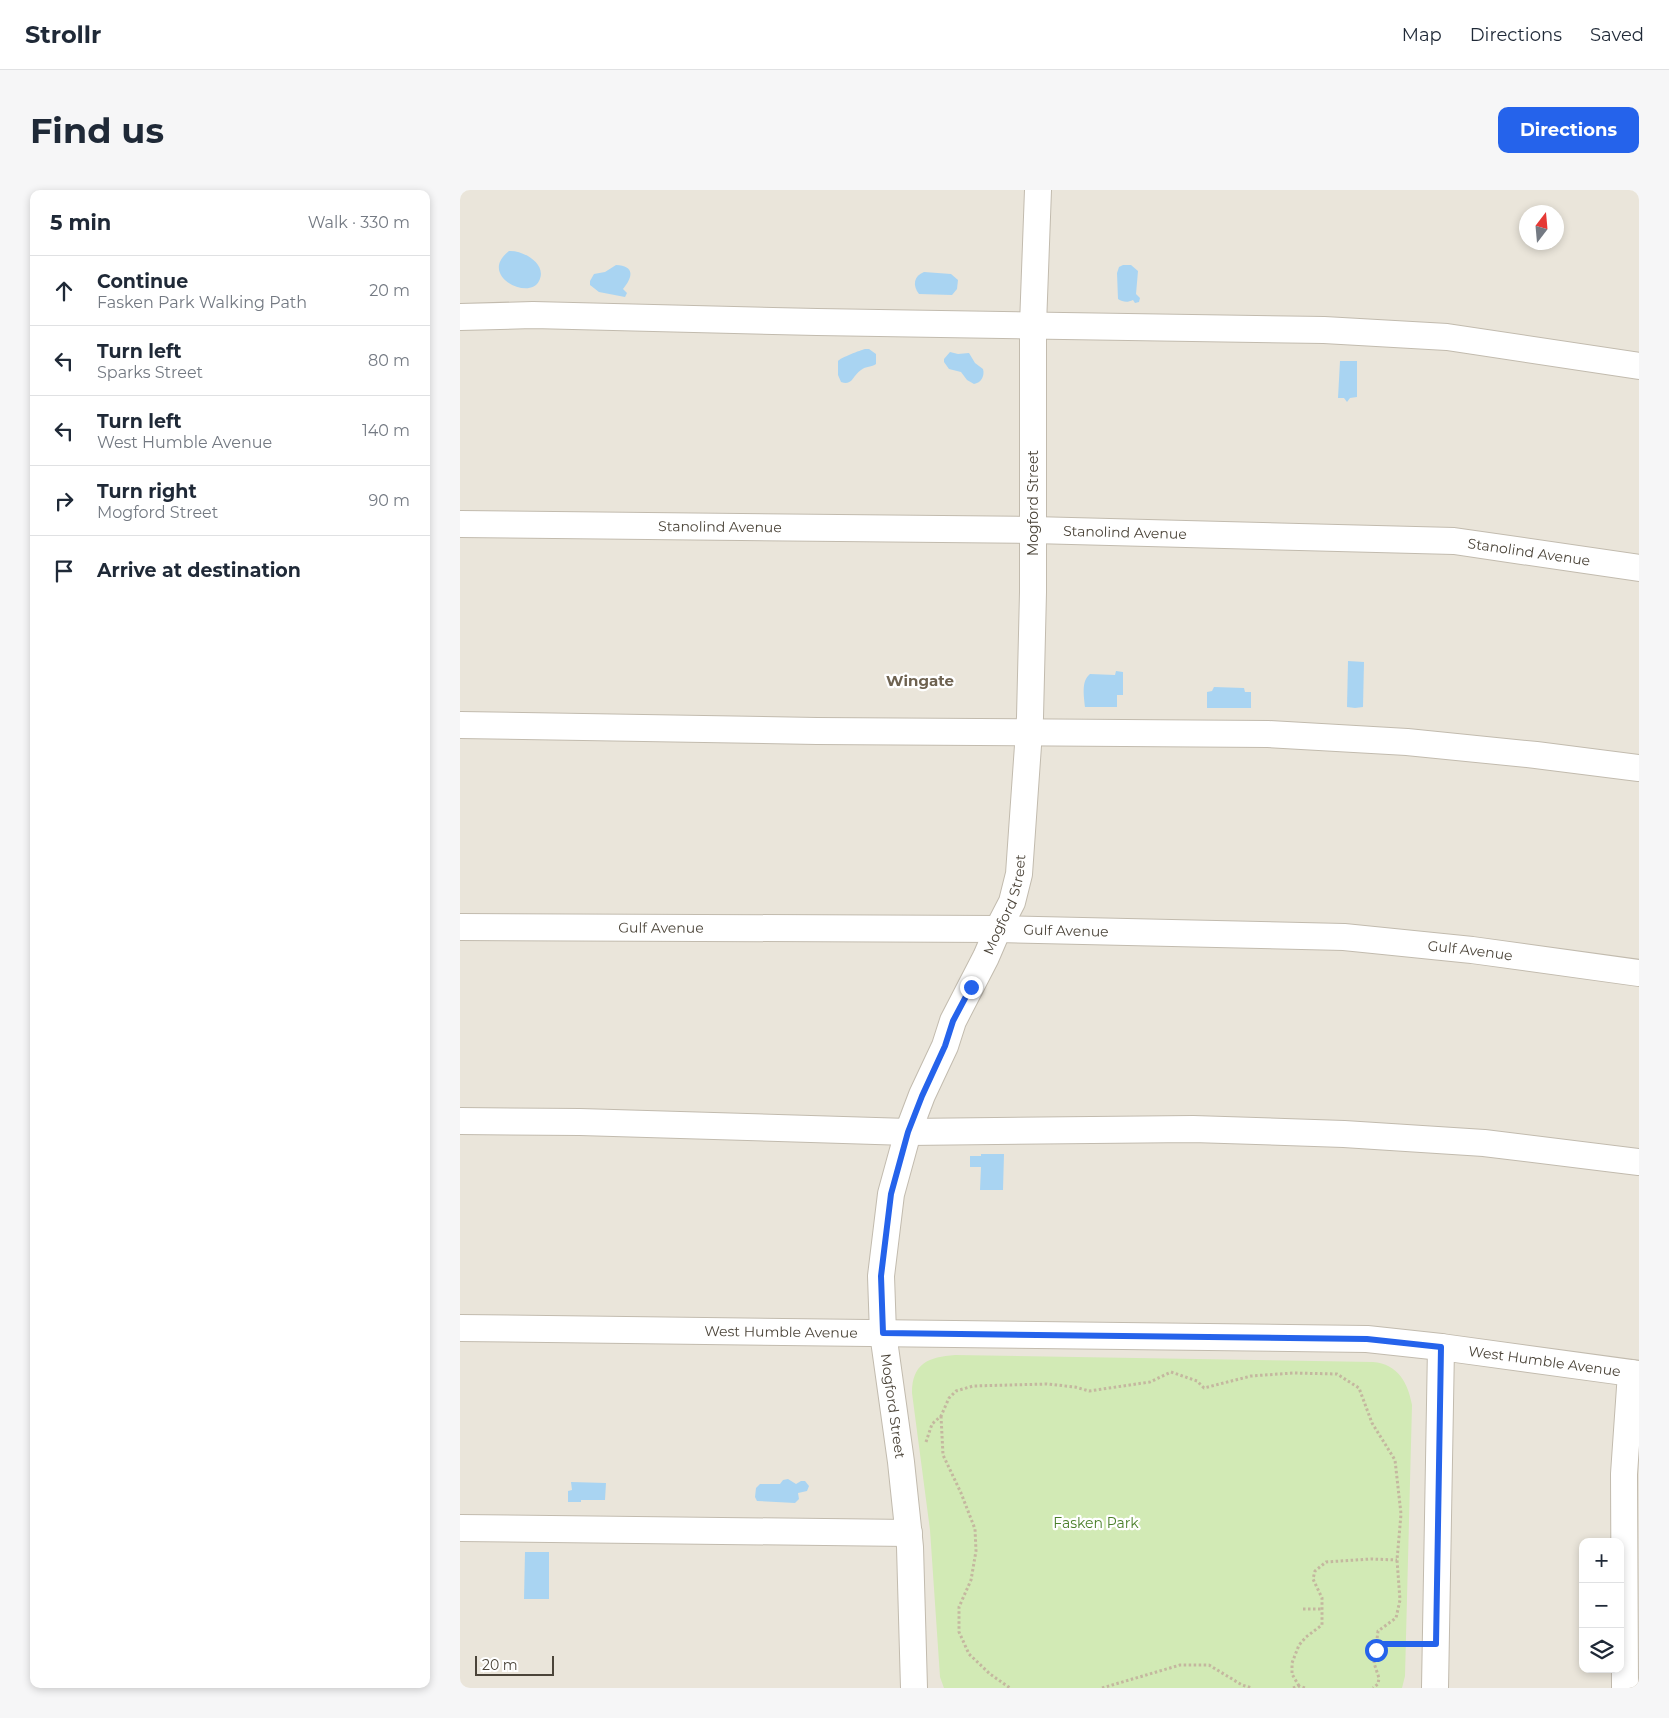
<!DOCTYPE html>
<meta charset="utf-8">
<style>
:root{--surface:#fff;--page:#f6f6f7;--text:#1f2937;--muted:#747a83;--line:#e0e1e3;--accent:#2563eb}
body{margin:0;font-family:Montserrat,sans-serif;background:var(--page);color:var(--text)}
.controls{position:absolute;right:15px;bottom:15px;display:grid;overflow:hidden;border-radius:10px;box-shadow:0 2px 8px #0003}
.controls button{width:45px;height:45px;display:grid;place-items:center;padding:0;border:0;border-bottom:1px solid var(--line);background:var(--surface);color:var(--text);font:25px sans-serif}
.compass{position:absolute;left:1059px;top:15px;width:45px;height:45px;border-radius:50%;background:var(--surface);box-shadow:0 2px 8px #0003;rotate:16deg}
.scale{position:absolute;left:15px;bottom:12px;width:79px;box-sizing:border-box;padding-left:5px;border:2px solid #4b4439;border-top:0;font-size:14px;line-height:18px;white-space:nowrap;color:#4b4439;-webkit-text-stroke:4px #fff;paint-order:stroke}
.stop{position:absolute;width:15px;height:15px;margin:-11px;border:4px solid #2563eb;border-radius:50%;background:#fff}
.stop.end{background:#2563eb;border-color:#fff;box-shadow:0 1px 5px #0008}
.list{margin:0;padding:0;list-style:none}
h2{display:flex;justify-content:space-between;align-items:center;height:65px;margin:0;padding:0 20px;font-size:21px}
h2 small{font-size:16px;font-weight:400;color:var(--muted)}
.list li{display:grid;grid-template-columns:32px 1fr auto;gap:15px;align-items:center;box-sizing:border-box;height:70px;padding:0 20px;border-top:1px solid var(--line)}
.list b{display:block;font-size:19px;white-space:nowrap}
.list p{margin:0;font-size:16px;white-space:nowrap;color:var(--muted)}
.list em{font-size:16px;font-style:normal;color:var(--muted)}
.icon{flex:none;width:28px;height:28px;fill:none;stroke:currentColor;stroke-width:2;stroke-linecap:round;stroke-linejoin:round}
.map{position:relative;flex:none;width:1179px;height:1498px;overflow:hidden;border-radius:10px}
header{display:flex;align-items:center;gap:30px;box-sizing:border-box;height:70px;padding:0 25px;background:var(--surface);border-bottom:1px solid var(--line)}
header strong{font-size:24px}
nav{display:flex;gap:28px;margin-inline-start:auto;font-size:18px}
.intro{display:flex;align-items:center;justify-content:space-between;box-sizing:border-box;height:120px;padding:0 30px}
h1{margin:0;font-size:35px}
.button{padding:12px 22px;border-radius:10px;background:var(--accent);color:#fff;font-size:18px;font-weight:700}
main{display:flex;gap:30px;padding:0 30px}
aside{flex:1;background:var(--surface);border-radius:10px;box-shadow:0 2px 8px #0003}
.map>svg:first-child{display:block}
</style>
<header>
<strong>Strollr</strong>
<nav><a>Map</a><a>Directions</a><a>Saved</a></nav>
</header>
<div class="intro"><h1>Find us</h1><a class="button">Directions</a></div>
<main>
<aside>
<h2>5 min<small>Walk · 330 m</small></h2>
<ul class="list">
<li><svg class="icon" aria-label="ahead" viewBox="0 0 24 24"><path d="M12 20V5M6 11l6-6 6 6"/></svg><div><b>Continue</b><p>Fasken Park Walking Path</p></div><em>20 m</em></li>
<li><svg class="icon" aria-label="left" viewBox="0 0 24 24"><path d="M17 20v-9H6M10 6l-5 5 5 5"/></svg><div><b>Turn left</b><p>Sparks Street</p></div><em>80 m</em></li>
<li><svg class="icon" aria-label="left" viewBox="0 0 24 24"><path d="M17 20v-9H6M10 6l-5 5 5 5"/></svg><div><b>Turn left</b><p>West Humble Avenue</p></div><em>140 m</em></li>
<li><svg class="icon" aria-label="right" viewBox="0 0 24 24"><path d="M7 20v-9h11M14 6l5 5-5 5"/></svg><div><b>Turn right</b><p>Mogford Street</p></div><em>90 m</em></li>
<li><svg class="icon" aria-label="arrive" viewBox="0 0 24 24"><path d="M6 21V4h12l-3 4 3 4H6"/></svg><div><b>Arrive at destination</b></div></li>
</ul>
</aside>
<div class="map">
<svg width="1179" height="1498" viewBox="0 0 1179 1498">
<rect width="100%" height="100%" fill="#f6f3ec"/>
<path fill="#eae5da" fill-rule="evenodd" d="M0,0H1179V1498H0ZM1066,22H1096V52H1066ZM1123,1352H1160V1479H1123Z"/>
<path fill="#d2eab5" d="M495,1165L913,1172C938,1174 948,1193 952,1215L945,1486L942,1498H484L480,1487L479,1472L470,1340L452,1203C452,1173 469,1167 495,1165Z"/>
<g fill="#a9d4f2">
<path d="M49,61C63,60 88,74 79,91C70,111 17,86 49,61Z"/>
<path d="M156,75C175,76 173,87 163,99L167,103L165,107L139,102L130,95V91L134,84L145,82Z"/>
<path d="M663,75H671L678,81L676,104L680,108L679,112L675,113L673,110C667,113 663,112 658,109L657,83L659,77Z"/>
<path d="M464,82L491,84L498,90L497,99L492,105L459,104C452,95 454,86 464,82Z"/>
<path d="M405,159H409L416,164V174C412,177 406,176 401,180C392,186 393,196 381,192L378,185V171C380,168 401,160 405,159Z"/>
<path d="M490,162L498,164L509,163L515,173L523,179C525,186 521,193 514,194L507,190L501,182L489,179L484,172V169Z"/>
<polygon points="880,171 897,171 897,207 890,208 887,212 884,208 878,208"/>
<polygon points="888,471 904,472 903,517 895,518 887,517"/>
<path d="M656,481L663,482V505H657V517H625C624,506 621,491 630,484L655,485Z"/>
<polygon points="754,497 784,498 785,502 791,502 791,518 747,518 747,502 752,501"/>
<polygon points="521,964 544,964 543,1000 520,1000 521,977 510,977 510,966 521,966"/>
<polygon points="328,1289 336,1294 341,1291 345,1291 349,1296 347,1301 338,1303 339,1309 335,1313 297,1311 295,1307 296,1298 300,1294 320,1294 323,1290"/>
<polygon points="111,1292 146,1293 145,1310 121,1310 121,1312 108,1312 108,1301 112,1300"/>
<polygon points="65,1362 89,1362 89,1409 64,1409"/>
</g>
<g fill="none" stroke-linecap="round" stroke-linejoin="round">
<defs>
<g id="minor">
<polyline points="0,127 73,125 357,132 864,140 987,147 1179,176"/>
<path id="s1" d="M0,334L573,340L994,351L1179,378"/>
<polyline points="0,535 357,541 808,544 947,552 1076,565 1179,578"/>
<path id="s2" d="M0,737L538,739L884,747L1012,760L1179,783"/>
<polyline points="0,931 120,932 448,942 733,939 884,944 1024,953 1179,972"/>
<path id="s3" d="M0,1138L907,1149L981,1157L1179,1184"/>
<polyline points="0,1338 449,1343"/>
<path id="s4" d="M454,1498L450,1357L441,1272L423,1143L421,1086L431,1004L448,942L462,905L485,856L493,831L526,767L538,739L552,712L559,684L570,527L573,402V135L578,0"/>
<polyline points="975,1498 981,1157"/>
<polyline points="1165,1498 1164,1284 1171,1183"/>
</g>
</defs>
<use href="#minor" stroke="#c2bbae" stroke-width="28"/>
<g stroke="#c4b79f" stroke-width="3" stroke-dasharray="2.5 2.5" stroke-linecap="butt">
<polyline points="481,1226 483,1265 501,1303 515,1339 516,1361 511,1390 499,1417 499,1442 509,1464 530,1484 550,1498"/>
<polyline points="466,1252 472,1234 481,1226 489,1208 496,1201 513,1196 587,1194 615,1197 629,1201 690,1192 711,1182 737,1191 744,1198 791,1186 833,1183 877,1184 899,1198 912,1233 935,1270 941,1324 937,1370 940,1410 936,1428 918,1441 914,1473 919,1488 918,1494 913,1498"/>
<polyline points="843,1419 861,1419"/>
<polyline points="917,1454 950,1454"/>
<polyline points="839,1496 832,1484 832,1473 839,1455 846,1447 862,1435 862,1408 853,1389 855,1381 866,1372 911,1369 937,1370"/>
<polyline points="642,1498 720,1475 749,1475 782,1495 792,1498"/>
<polyline points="833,1498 839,1496 845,1498"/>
</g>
<use href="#minor" stroke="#fff" stroke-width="26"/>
</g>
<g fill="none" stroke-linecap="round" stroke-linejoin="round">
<polyline stroke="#2563eb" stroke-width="6" points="511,797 493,831 485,856 462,906 448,942 431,1004 421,1086 423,1143 907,1149 981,1157 976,1454 917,1454 916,1460"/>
</g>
<g text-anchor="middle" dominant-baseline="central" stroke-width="4.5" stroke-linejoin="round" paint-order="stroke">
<g font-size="14" fill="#4b4439" stroke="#fff">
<text transform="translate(573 313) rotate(-90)">Mogford Street</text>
<text stroke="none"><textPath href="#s1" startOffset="260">Stanolind Avenue</textPath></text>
<text stroke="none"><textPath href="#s1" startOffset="665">Stanolind Avenue</textPath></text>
<text stroke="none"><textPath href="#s1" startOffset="1070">Stanolind Avenue</textPath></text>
<text stroke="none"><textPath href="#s4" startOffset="809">Mogford Street</textPath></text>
<text stroke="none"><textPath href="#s2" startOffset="201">Gulf Avenue</textPath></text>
<text stroke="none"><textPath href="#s2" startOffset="606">Gulf Avenue</textPath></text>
<text stroke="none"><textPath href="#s2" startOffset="1011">Gulf Avenue</textPath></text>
<text stroke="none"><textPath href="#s3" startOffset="321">West Humble Avenue</textPath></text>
<text stroke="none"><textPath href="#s3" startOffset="1086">West Humble Avenue</textPath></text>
<text transform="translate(433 1216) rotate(82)">Mogford Street</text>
</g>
<g font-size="14" fill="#4a7f2a" stroke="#fff">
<text x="636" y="1333">Fasken Park</text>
</g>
<g font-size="15" font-weight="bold" fill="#6e6250" stroke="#fff">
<text x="460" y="490">Wingate</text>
</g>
</g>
</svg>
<div class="controls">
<button>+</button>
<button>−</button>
<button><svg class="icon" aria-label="layers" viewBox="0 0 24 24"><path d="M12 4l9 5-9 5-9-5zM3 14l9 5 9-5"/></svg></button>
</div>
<svg class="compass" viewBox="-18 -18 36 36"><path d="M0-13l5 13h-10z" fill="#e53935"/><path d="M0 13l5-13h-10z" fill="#747a83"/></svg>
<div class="scale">20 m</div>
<div class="stop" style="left:916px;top:1460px"></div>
<div class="stop end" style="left:511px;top:797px"></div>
</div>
</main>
